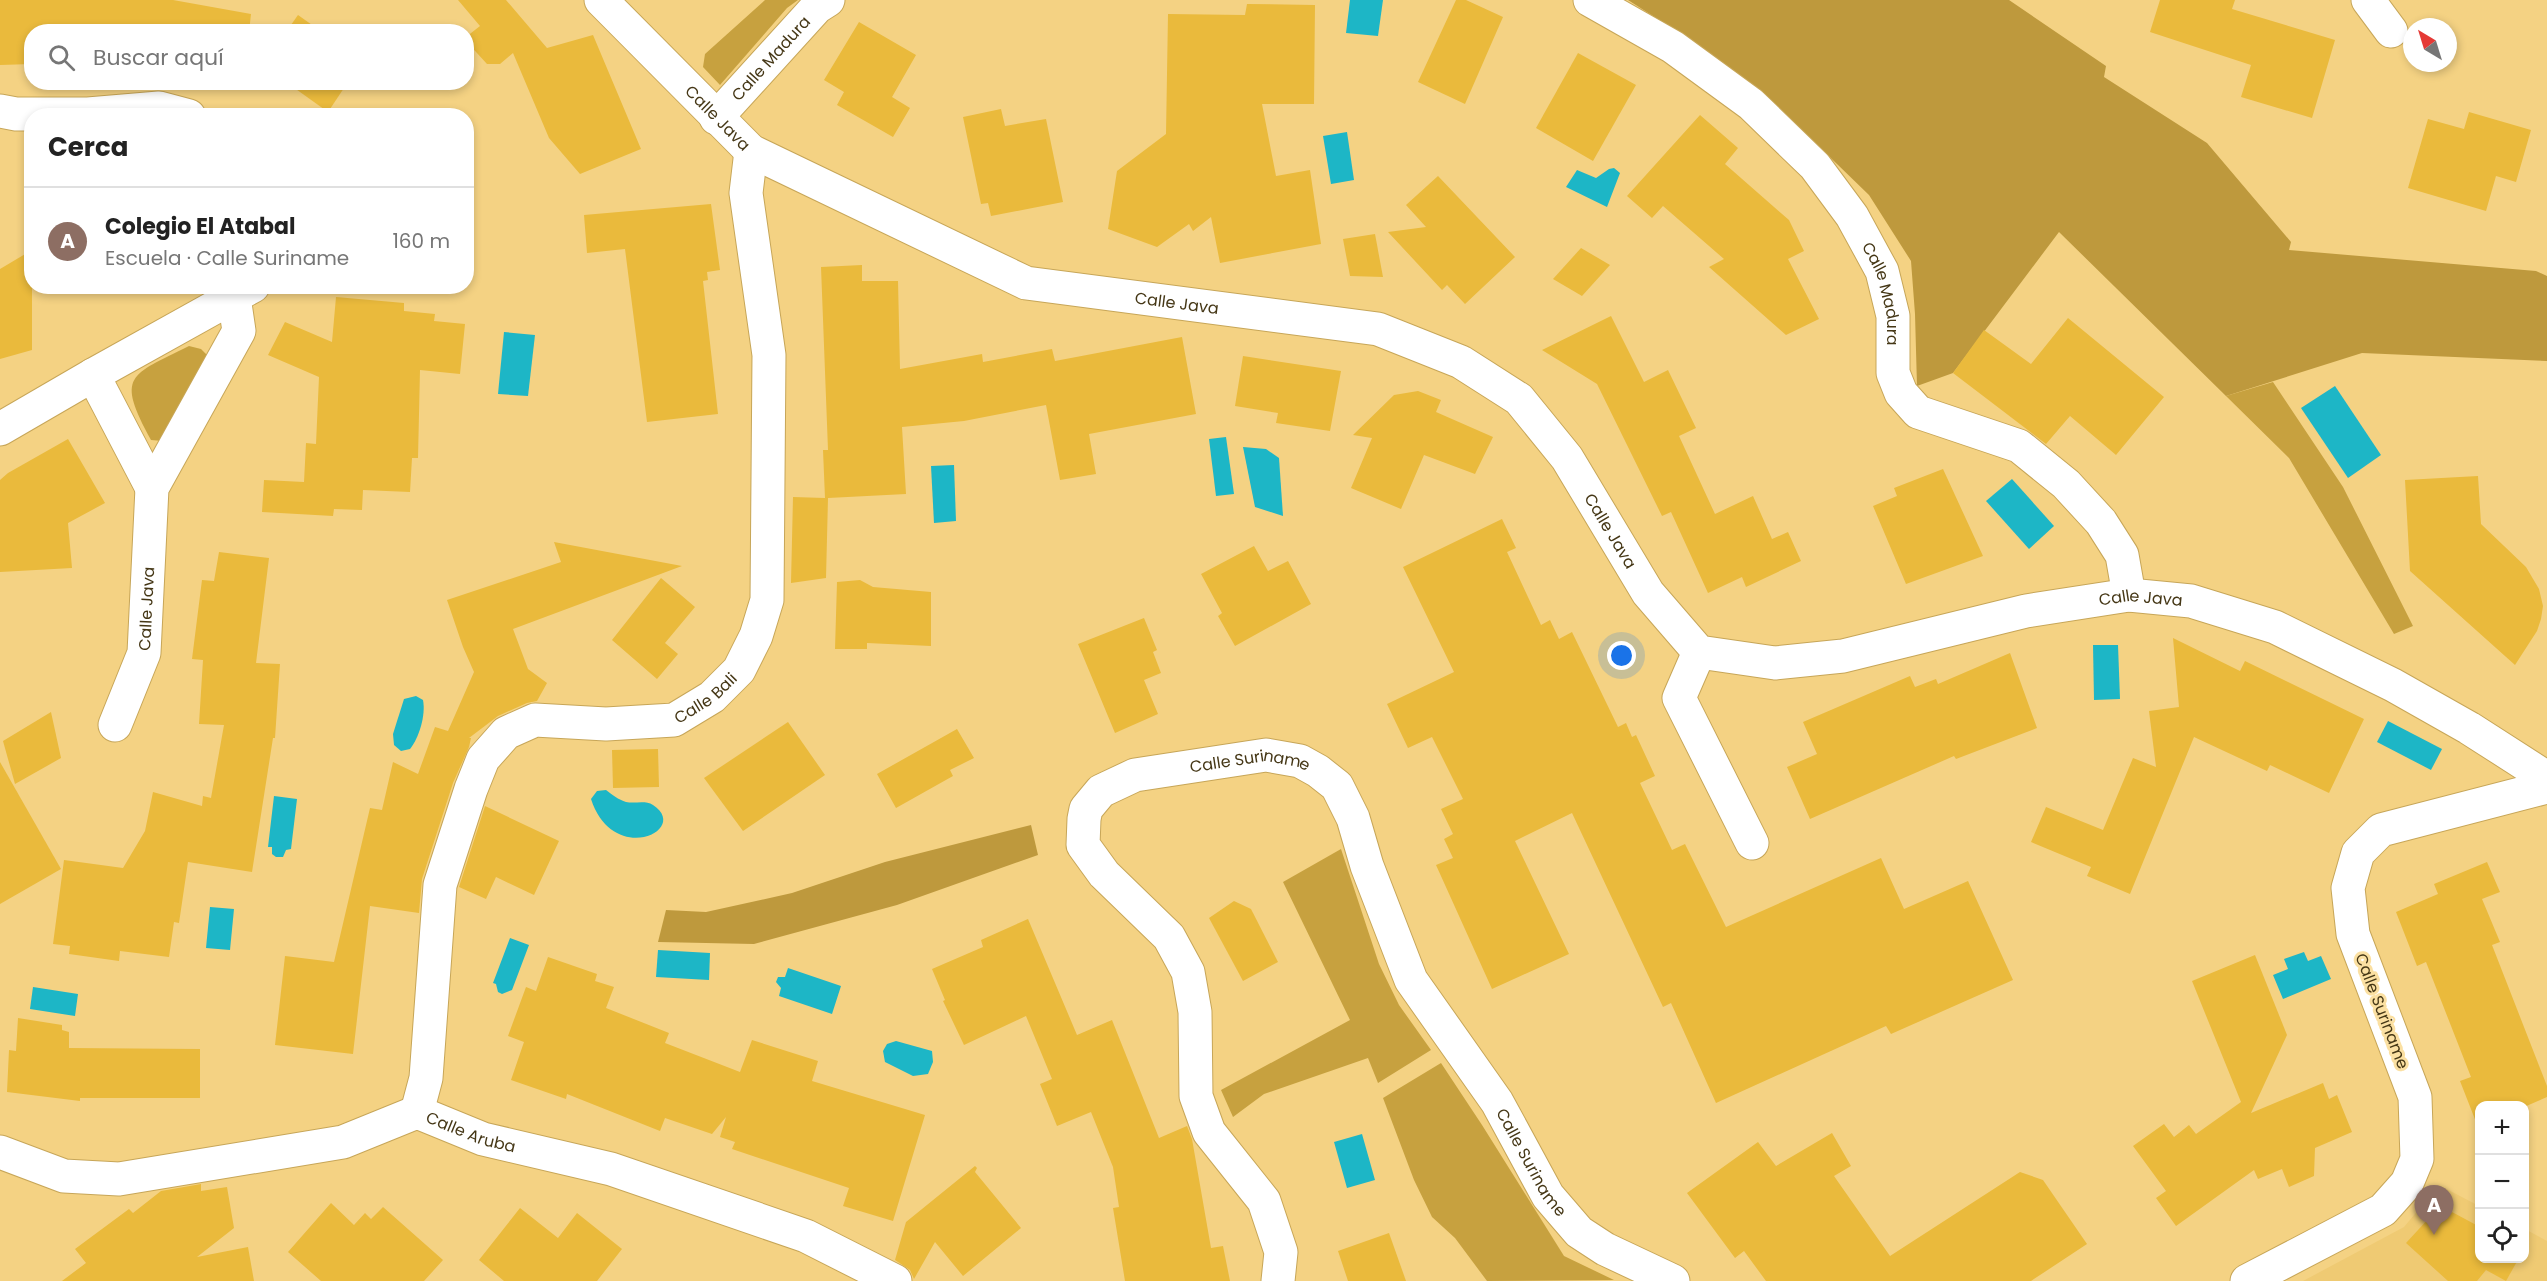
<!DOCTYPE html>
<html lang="es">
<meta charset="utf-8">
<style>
:root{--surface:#fff;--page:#f6f6f6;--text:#222;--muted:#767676;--line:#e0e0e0;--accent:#2563eb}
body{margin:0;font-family:Poppins,sans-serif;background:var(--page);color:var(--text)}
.controls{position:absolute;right:18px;bottom:18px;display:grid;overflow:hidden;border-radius:12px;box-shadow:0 3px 9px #0003}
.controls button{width:54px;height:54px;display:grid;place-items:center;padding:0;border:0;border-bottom:2px solid var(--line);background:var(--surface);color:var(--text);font:30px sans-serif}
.compass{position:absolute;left:2403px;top:18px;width:54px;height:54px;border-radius:50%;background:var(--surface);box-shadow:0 3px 9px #0003;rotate:322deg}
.you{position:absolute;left:1622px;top:656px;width:21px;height:21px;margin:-15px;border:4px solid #fff;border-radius:50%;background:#1a73e8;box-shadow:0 0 0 9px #1a73e833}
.badge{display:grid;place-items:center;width:39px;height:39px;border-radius:50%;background:var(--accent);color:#fff;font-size:20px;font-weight:700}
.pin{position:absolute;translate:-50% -50px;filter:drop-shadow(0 2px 3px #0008)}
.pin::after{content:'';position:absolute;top:32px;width:21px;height:18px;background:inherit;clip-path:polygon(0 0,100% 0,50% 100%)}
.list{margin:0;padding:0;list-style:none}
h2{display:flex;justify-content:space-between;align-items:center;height:78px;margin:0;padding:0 24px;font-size:26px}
h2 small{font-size:20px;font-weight:400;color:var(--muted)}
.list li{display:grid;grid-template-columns:39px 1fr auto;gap:18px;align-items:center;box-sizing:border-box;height:108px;padding:0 24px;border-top:2px solid var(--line)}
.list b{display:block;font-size:22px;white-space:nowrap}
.list p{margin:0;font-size:20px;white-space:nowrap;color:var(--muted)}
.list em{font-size:20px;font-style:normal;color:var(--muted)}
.icon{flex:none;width:33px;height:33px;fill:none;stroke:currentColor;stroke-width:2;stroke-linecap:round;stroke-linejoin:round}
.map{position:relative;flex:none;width:2547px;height:1281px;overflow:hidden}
.search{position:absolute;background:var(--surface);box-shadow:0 3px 9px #0003;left:24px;top:24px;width:450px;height:66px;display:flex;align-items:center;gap:15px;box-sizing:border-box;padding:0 21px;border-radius:24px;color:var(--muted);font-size:22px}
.panel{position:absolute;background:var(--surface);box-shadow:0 3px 9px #0003;left:24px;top:108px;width:450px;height:186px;border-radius:24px}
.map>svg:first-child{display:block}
</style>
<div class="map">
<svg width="2547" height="1281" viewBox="0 0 2547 1281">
<rect width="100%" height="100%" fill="#f4d283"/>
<polygon fill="#efca73" points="2439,1185 2479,1206 2480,1258 2524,1258 2525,1229 2547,1241 2547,1281 2303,1281 2404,1227"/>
<g fill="#c7a13f">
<polygon points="765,0 798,0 787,8 720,85 703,67 705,54"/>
<path d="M189,346L201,349L211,359L163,441L151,440C116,375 129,376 189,346Z"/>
<polygon points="2273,382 2343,487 2413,626 2394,634 2289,458 2226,396"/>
<polygon points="1341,849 1379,964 1399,1005 1431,1050 1378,1083 1368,1058 1264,1094 1233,1117 1221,1090 1350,1020 1283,882"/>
<polygon points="1441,1063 1482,1125 1564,1256 1614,1280 1487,1281 1455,1238 1432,1217 1414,1180 1383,1098"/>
</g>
<g fill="#be993d">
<polygon points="1628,0 2009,0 2106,66 2104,77 2207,143 2291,242 2289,250 2536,271 2547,276 2547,361 2362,353 2226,396 2059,232 1953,373 1917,386 1915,314 1911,261 1869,195 1805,133 1692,41"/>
<polygon points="1031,825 1038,855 897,905 754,944 658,942 666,910 706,912 792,893 885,862"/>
</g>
<g fill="#1db6c6">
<polygon points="1350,0 1383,0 1378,36 1346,33"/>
<polygon points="1347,132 1354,180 1331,184 1323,136"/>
<polygon points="1614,168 1620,173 1607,207 1566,187 1577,170 1596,178 1609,169"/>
<polygon points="504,332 535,335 528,396 498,394"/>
<polygon points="2335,386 2381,455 2348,478 2301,408"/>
<polygon points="1226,437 1234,494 1216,496 1209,439"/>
<polygon points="1243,447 1266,449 1279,458 1283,516 1255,507"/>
<polygon points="954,465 956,521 934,523 931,466"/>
<polygon points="2012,479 2054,526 2029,549 1986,501"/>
<polygon points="2093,645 2118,645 2120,699 2094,700"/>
<path d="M416,696L423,700C426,715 419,738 410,749L401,751L394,745L393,734L404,699Z"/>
<polygon points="2388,721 2442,749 2431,770 2377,742"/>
<path d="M606,790C611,794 619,800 626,802C635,804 645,800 653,805C691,830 613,867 591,799L597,791Z"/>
<polygon points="274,796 297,799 291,849 286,850 283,857 276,857 272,854 272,847 268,847"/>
<polygon points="210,907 234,909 230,950 206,948"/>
<polygon points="510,938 529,945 512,990 502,994 498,992 496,984 493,983"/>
<polygon points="658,950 710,953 709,980 656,977"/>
<polygon points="2304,952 2308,961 2321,956 2331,979 2283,999 2273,975 2288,969 2284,959"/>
<polygon points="788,968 841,986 832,1014 779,996 781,988 776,982 778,977 785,977"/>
<polygon points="33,987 78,994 75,1016 30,1009"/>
<polygon points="896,1041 932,1051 933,1062 928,1074 913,1076 885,1062 883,1051 887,1044"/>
<polygon points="1362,1134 1375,1180 1347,1188 1334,1142"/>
</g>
<g fill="#eaba3c">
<polygon points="0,0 173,0 251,14 249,32 32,32 32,64 0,65"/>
<polygon points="458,0 506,0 547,48 593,35 641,149 580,174 549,138 513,53 500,64 487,64 466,41 466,37 480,26"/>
<polygon points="1456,0 1466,0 1503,17 1465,104 1418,82"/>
<polygon points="2160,0 2235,0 2232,9 2335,40 2312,118 2241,97 2251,65 2150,32"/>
<polygon points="1247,4 1315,5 1314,104 1262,104 1276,176 1310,170 1321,244 1220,263 1211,217 1193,231 1189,224 1157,247 1108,229 1117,171 1166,134 1168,14 1245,15"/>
<polygon points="298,15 322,32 286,32"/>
<polygon points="859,22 916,55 892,97 910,108 893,137 837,105 844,92 824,80"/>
<polygon points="1578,53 1636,85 1593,161 1536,128"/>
<polygon points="286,82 348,82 328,112"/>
<polygon points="1001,109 1005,126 1046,119 1063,202 991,216 988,203 981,204 963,117"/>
<polygon points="2469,112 2531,130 2516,182 2496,176 2486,211 2408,188 2428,119 2464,129"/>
<polygon points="1700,115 1738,148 1725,164 1789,220 1804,251 1788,259 1819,319 1786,335 1709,267 1724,259 1663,206 1652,218 1627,196"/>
<polygon points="1438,176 1515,257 1465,304 1447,285 1442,290 1388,232 1426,227 1406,205"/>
<polygon points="711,204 720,270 707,272 708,280 703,281 718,414 647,422 625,249 587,253 584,215"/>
<polygon points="1375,234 1383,277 1350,276 1343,239"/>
<polygon points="1581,248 1610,265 1582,296 1553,279"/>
<polygon points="32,250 32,350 0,359 0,269"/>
<polygon points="862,265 862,281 898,281 900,369 982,354 983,362 1052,349 1055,361 1182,337 1196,414 1089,434 1096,474 1060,480 1046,405 964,421 902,427 906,494 828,498 826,578 791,583 793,497 825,498 823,450 828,450 821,267"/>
<polygon points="336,297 404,303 404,311 435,314 434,321 465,324 460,374 420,370 418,458 412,458 410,492 363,490 362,510 334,509 333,516 262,512 264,480 304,482 306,443 316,444 319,377 268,355 285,322 332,342"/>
<polygon points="1611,316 1644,382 1668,370 1696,428 1679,436 1715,514 1753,496 1772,539 1788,532 1801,561 1746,587 1742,577 1708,593 1671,512 1662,516 1597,384 1542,350"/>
<polygon points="2068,318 2164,397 2116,455 2070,416 2046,444 1953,373 1984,330 2031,364"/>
<polygon points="1243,356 1341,371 1330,431 1276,423 1278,413 1235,406"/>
<polygon points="1418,391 1441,400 1436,412 1493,437 1475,474 1424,455 1401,509 1351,488 1372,438 1353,435 1394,395"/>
<polygon points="68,439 105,503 68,523 72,568 0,572 0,480 8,473"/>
<polygon points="1943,469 1983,556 1906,584 1873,506 1897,496 1894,488"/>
<polygon points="2478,476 2481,524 2526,567 2539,589 2543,606 2541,619 2537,631 2515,665 2410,571 2405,480"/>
<polygon points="1502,519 1516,548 1507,552 1541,625 1550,620 1559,639 1572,632 1618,727 1626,723 1632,737 1636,735 1655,776 1640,783 1672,850 1685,844 1726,927 1881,858 1904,909 1968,881 2013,980 1891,1034 1886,1026 1716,1103 1671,1003 1663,1007 1572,813 1515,841 1569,954 1492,989 1436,865 1453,858 1444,839 1453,834 1441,809 1463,799 1432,737 1408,748 1387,704 1454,672 1403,567"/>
<polygon points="554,542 682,566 513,629 528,669 547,683 537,701 527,703 498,716 469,738 471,738 469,747 453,783 422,879 419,913 370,906 353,1054 275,1045 285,956 334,962 370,808 382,810 393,762 418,774 435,727 448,731 474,672 463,647 447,600 561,562"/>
<polygon points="1254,546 1268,571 1288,561 1311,604 1235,646 1218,616 1222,613 1201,574"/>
<polygon points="219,552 269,558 256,663 280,664 275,738 273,738 252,872 188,862 179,923 174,922 169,957 120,951 119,961 69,954 70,946 53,944 64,860 123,868 145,831 153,792 202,806 203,796 211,798 224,725 199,724 203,660 192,659 202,580 214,581"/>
<polygon points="661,578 695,607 665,643 678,654 657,679 612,640"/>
<polygon points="860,580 873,587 931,592 931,646 867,643 867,649 835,649 837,582"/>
<polygon points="1144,618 1157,650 1153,652 1161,673 1144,680 1158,714 1115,733 1078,644"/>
<polygon points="2173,638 2240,671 2245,661 2364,719 2329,793 2270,765 2267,771 2194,737 2130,894 2087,876 2091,867 2031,842 2046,807 2103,830 2133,758 2156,767 2149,711 2179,707"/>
<polygon points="2010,653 2037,728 1956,759 1954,756 1810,819 1787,767 1817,754 1803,722 1910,676 1915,687 1936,679 1938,684"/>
<polygon points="51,712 61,758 15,784 3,741"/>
<polygon points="788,722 825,775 743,831 704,778"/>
<polygon points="957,729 974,758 950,770 953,776 896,808 877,774"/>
<polygon points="658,749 659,787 613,788 612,750"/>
<polygon points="0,762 61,869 0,904"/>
<polygon points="485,806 559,841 534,895 496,877 486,899 459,887"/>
<polygon points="2487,862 2500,892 2482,899 2500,942 2492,945 2547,1086 2547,1097 2524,1107 2480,1106 2478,1127 2460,1081 2471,1077 2426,962 2417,966 2396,912 2438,894 2434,884"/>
<polygon points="1234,901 1251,909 1278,962 1243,981 1209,918"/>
<polygon points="1028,919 1077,1035 1112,1020 1159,1138 1187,1126 1192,1139 1211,1248 1223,1246 1230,1281 1125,1281 1113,1208 1119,1207 1113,1167 1091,1112 1057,1126 1040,1084 1052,1079 1026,1016 964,1045 943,1001 945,1000 932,969 983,947 981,940"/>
<polygon points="2255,955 2287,1035 2251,1113 2323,1083 2329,1099 2337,1095 2352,1132 2315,1148 2314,1176 2289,1187 2282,1169 2258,1179 2254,1170 2176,1226 2156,1198 2166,1191 2133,1146 2164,1124 2174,1137 2189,1125 2196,1134 2241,1102 2192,981"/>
<polygon points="548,957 597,974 595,981 614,987 606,1008 669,1033 665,1043 740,1072 752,1040 818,1061 812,1081 925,1115 893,1221 843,1206 849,1188 732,1149 735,1142 720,1137 726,1117 712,1134 665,1118 660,1131 567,1094 566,1099 511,1080 524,1042 508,1036 526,987 536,991"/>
<polygon points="18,1018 62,1025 62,1030 69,1032 69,1048 200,1049 200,1098 80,1098 80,1101 7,1092 9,1050 16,1051"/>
<polygon points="1832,1133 1851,1166 1834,1176 1890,1256 2020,1172 2043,1180 2087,1244 2031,1281 1766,1281 1744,1251 1735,1258 1687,1193 1758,1142 1776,1166"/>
<polygon points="975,1166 977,1168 975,1172 1021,1228 963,1276 935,1242 914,1279 910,1270 895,1260 906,1222"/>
<polygon points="201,1184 201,1191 227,1187 234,1228 197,1257 248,1247 254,1281 62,1281 86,1263 75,1249 129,1209 133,1213 161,1191"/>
<polygon points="331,1203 354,1225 365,1213 371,1219 383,1207 443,1260 424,1281 321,1281 288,1252"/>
<polygon points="520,1208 558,1238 577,1213 622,1249 597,1281 504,1281 479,1260"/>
<polygon points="2452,1212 2480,1227 2480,1258 2519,1258 2506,1281 2486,1270 2477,1281 2448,1281 2406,1243 2430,1217 2439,1225"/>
<polygon points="1389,1233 1406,1281 1348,1281 1338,1251"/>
</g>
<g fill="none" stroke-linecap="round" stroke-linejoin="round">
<defs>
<g id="street">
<path id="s1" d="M1590,0L1673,47L1751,104L1815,166L1852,216L1882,271L1893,316V373L1901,393L1918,412L2019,446L2066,484L2101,522L2122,555L2129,595"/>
<polyline points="2368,0 2391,31"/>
<path id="s2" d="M716,118L817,7L828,0"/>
<polyline points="93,375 152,488"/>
<polyline points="1699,652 1679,698 1752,843"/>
<path id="s3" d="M115,725L144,653L152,488L239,331L234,297"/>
<path id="s4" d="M417,1112L426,1078L440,885L471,789L483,759L506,733L535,720L606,724L674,720L712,697L739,670L756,636L767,600L769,355L746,193L751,151"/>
<path id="s5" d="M0,1152L64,1176L119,1179L343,1142L417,1112L483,1139L611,1169L806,1236L895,1281"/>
<path id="s6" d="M1278,1281L1281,1252L1264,1201L1209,1132L1196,1096L1195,1012L1188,972L1169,937L1104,874L1083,845L1084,819L1086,809L1101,791L1135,775L1266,755L1300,761L1318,771L1337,786L1353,818L1367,866L1411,980L1497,1102L1548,1196L1579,1232L1605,1249L1673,1281"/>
<polyline points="2247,1281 2383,1210 2407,1183 2417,1159 2415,1097 2353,934 2348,888 2358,853 2381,830 2547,787"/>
</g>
<g id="secondary">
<path id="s7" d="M601,0L751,151L1026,283L1378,329L1461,362L1519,399L1567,458L1648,593L1699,652L1775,663L1843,656L2026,611L2129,595L2191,601L2275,627L2393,685L2469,728L2547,778"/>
<polyline points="0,111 16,114 88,114 159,108 189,116"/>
<polyline points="0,429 93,375 253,286"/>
</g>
</defs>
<use href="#street" stroke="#c7a658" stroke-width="35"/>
<use href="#secondary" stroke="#c7a658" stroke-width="35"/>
<use href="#street" stroke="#fff" stroke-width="33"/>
<use href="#secondary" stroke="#fff" stroke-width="33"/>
</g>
<g text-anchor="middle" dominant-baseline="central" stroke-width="6" stroke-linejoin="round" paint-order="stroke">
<g font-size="16" fill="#453716" stroke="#fbe0a2">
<text stroke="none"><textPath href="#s2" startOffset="81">Calle Madura</textPath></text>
<text stroke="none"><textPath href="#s7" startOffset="166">Calle Java</textPath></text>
<text stroke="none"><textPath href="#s1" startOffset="428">Calle Madura</textPath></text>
<text stroke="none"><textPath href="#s7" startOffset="670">Calle Java</textPath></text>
<text stroke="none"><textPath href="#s7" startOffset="1192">Calle Java</textPath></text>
<text stroke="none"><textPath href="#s7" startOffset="1792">Calle Java</textPath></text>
<text stroke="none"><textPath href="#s3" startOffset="122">Calle Java</textPath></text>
<text stroke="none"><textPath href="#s4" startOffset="606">Calle Bali</textPath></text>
<text stroke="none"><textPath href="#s6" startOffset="714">Calle Suriname</textPath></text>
<text transform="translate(2382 1011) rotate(69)">Calle Suriname</text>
<text stroke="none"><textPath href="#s5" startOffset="488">Calle Aruba</textPath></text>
<text stroke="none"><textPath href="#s6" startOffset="1236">Calle Suriname</textPath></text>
</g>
</g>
</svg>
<div class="controls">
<button>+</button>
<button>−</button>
<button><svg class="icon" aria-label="locate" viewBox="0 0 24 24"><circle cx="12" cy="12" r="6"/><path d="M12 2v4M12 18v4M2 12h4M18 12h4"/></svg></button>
</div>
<svg class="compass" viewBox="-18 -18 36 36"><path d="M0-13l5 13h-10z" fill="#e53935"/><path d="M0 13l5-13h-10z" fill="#767676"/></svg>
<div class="you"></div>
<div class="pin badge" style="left:2434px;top:1235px;background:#8d6e63">A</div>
<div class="search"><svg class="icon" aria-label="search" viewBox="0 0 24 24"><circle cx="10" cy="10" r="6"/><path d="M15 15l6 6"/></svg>Buscar aquí</div>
<section class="panel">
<h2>Cerca<small></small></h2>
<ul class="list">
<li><span class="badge" style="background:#8d6e63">A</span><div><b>Colegio El Atabal</b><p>Escuela · Calle Suriname</p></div><em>160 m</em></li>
</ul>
</section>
</div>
